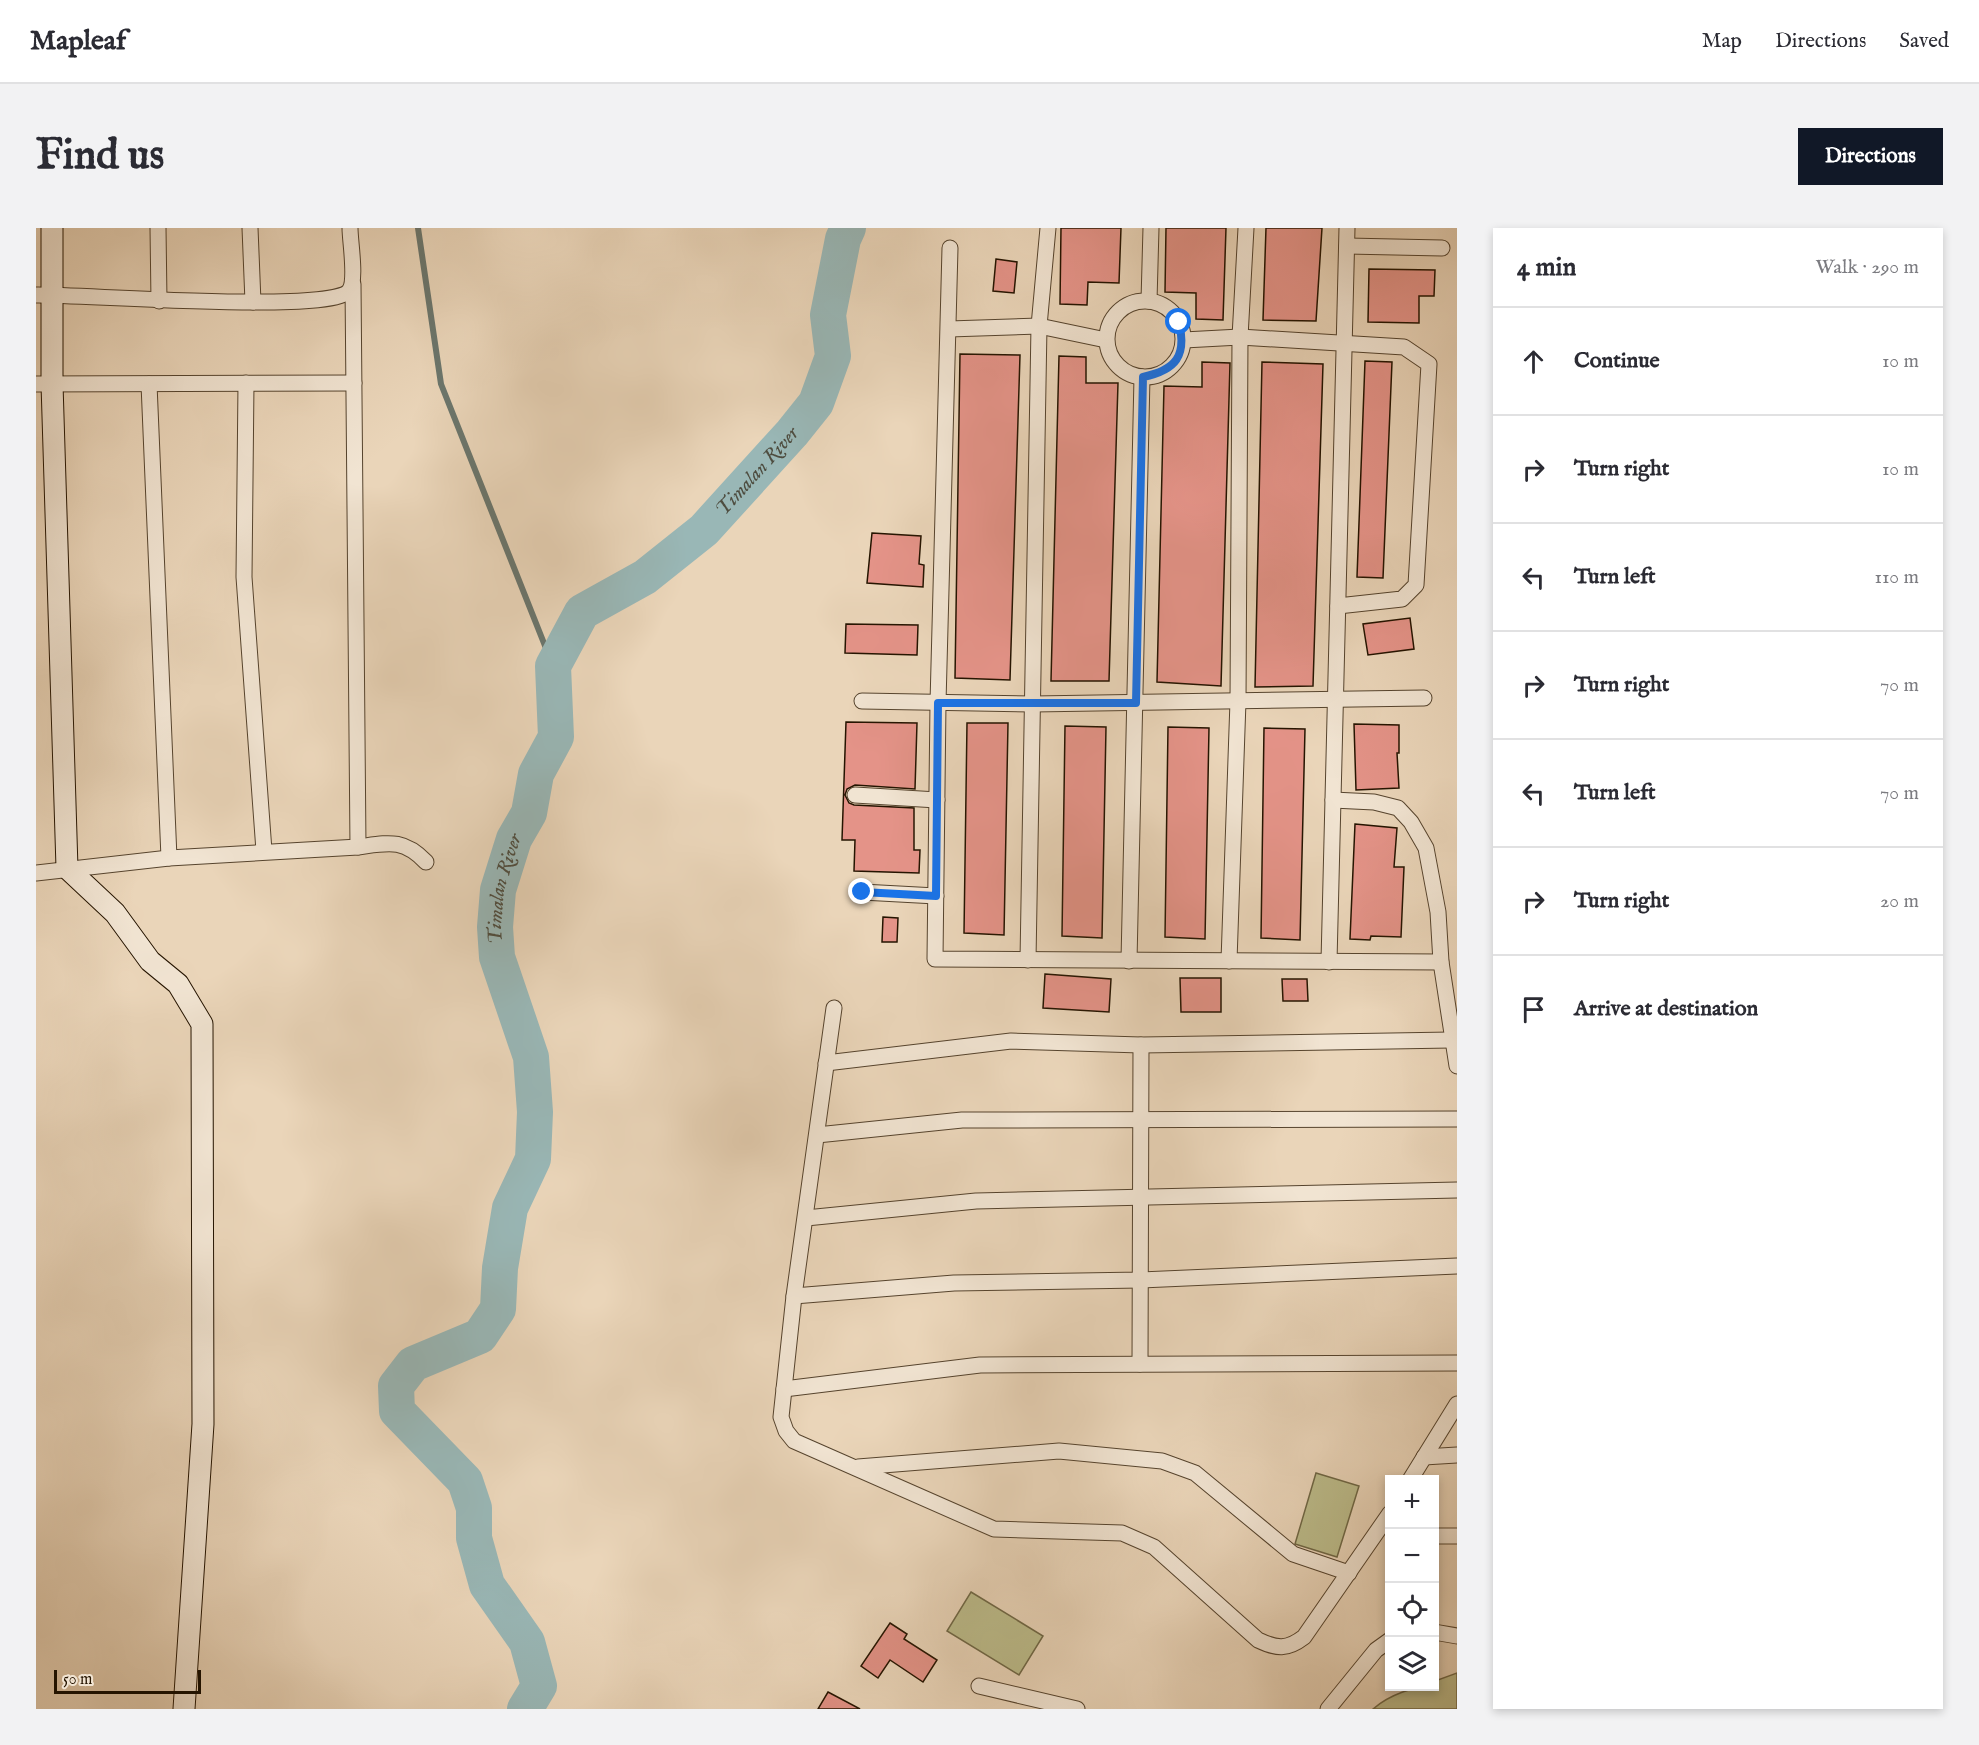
<!DOCTYPE html>
<meta charset="utf-8">
<style>
:root{--surface:#fff;--page:#f2f2f3;--text:#2b2b33;--muted:#7c7c81;--line:#e1e1e2;--accent:#111827}
body{margin:0;font-family:"IM FELL English",serif;background:var(--page);color:var(--text)}
.controls{position:absolute;right:18px;bottom:18px;display:grid;overflow:hidden;border-radius:0px;box-shadow:0 3px 9px #0003}
.controls button{width:54px;height:54px;display:grid;place-items:center;padding:0;border:0;border-bottom:2px solid var(--line);background:var(--surface);color:var(--text);font:30px sans-serif}
.scale{position:absolute;left:18px;bottom:15px;width:147px;box-sizing:border-box;padding-left:6px;border:3px solid #251400;border-top:0;font-size:16px;line-height:21px;white-space:nowrap;color:#251400;-webkit-text-stroke:4px #f1e4d2;paint-order:stroke}
.stop{position:absolute;width:18px;height:18px;margin:-14px;border:4px solid #1a73e8;border-radius:50%;background:#fff}
.stop.end{background:#1a73e8;border-color:#fff;box-shadow:0 2px 6px #0008}
.list{margin:0;padding:0;list-style:none}
h2{display:flex;justify-content:space-between;align-items:center;height:78px;margin:0;padding:0 24px;font-size:26px}
h2 small{font-size:20px;font-weight:400;color:var(--muted)}
.list li{display:grid;grid-template-columns:39px 1fr auto;gap:18px;align-items:center;box-sizing:border-box;height:108px;padding:0 24px;border-top:2px solid var(--line)}
.list b{display:block;font-size:22px;white-space:nowrap}
.list em{font-size:20px;font-style:normal;color:var(--muted)}
.icon{flex:none;width:33px;height:33px;fill:none;stroke:currentColor;stroke-width:2;stroke-linecap:round;stroke-linejoin:round}
.map{position:relative;flex:none;width:1421px;height:1481px;overflow:hidden;border-radius:0px}
header{display:flex;align-items:center;gap:36px;box-sizing:border-box;height:84px;padding:0 30px;background:var(--surface);border-bottom:2px solid var(--line)}
header strong{font-size:28px}
nav{display:flex;gap:33px;margin-inline-start:auto;font-size:21px}
.intro{display:flex;align-items:center;justify-content:space-between;box-sizing:border-box;height:144px;padding:0 36px}
h1{margin:0;font-size:42px}
.button{padding:15px 27px;border-radius:0px;background:var(--accent);color:#fff;font-size:21px;font-weight:700}
main{display:flex;gap:36px;padding:0 36px}
aside{flex:1;background:var(--surface);border-radius:0px;box-shadow:0 3px 9px #0003}
.map>svg:first-child{display:block}
</style>
<header>
<strong>Mapleaf</strong>
<nav><a>Map</a><a>Directions</a><a>Saved</a></nav>
</header>
<div class="intro"><h1>Find us</h1><a class="button">Directions</a></div>
<main>
<div class="map">
<svg width="1421" height="1481" viewBox="0 0 1421 1481">
<rect width="100%" height="100%" fill="#ead5b9"/>
<filter id="stains"><feTurbulence type="fractalNoise" baseFrequency=".00333" numOctaves="4"/><feColorMatrix values="0 0 0 0 .2 0 0 0 0 .09 0 0 0 0 .02 0 0 0 .5 -.17"/></filter>
<radialGradient id="worn" r=".72"><stop offset=".6" stop-color="#630" stop-opacity="0"/><stop offset="1" stop-color="#630" stop-opacity=".3"/></radialGradient>
<g fill="#bcbc8b" stroke="#706846" stroke-width="1.5">
<polygon points="1280,1245 1323,1258 1301,1329 1259,1316"/>
<polygon points="935,1364 1007,1408 983,1447 911,1403"/>
<path d="M1421,1445V1481H1337C1353,1467 1378,1458 1398,1458L1399,1453Z"/>
</g>
<g fill="none" stroke-linecap="round" stroke-linejoin="round">
<polyline stroke="#6b766d" stroke-width="6" points="382,0 405,156 517,438"/>
<path stroke="#99b7b6" stroke-width="36" id="s1" d="M489,1481L503,1458L491,1414L451,1357L438,1310V1280L429,1253L361,1183L360,1158L377,1136L444,1108L462,1081L464,1040L474,980L497,931L499,884L495,829L461,729L459,699L462,662L478,611L493,585L500,546L520,509L517,438L546,384L609,349L668,302L756,205L780,175L797,128L792,87L807,11L812,0"/>
</g>
<g fill="#e49388" stroke="#251400" stroke-width="1.5">
<polygon points="1025,0 1085,0 1083,55 1052,54 1051,77 1024,76"/>
<polygon points="1130,0 1190,0 1187,92 1160,91 1160,65 1129,64"/>
<polygon points="1230,0 1286,0 1280,93 1227,92"/>
<polygon points="960,31 981,34 978,65 957,63"/>
<polygon points="1333,41 1399,42 1398,68 1383,68 1383,95 1332,94"/>
<polygon points="924,126 984,127 974,452 919,450"/>
<polygon points="1023,128 1050,129 1050,155 1082,155 1073,453 1015,453"/>
<polygon points="1329,133 1356,134 1347,350 1321,349"/>
<polygon points="1166,134 1194,135 1185,458 1121,454 1128,158 1166,159"/>
<polygon points="1226,134 1287,136 1277,458 1219,459"/>
<polygon points="836,305 885,308 883,336 888,337 887,359 831,355"/>
<polygon points="1374,390 1378,421 1332,427 1327,396"/>
<polygon points="810,396 882,397 881,427 809,425"/>
<polygon points="810,494 881,495 879,561 819,557 811,561 809,567 813,575 818,577 878,580 878,622 884,622 883,645 818,643 819,612 806,612"/>
<polygon points="931,495 972,495 968,707 928,705"/>
<polygon points="1318,496 1363,497 1363,525 1361,525 1363,560 1320,562"/>
<polygon points="1029,498 1070,499 1066,710 1026,708"/>
<polygon points="1132,499 1173,500 1169,711 1129,709"/>
<polygon points="1228,500 1269,501 1264,712 1225,710"/>
<polygon points="1319,596 1361,600 1358,639 1368,639 1365,709 1335,708 1334,712 1314,711"/>
<polygon points="847,689 862,690 861,714 846,714"/>
<polygon points="1009,746 1075,751 1073,784 1007,780"/>
<polygon points="1144,750 1185,750 1185,784 1145,784"/>
<polygon points="1246,751 1271,751 1272,773 1247,773"/>
<polygon points="854,1395 871,1406 868,1411 901,1432 887,1454 854,1432 842,1450 825,1438"/>
<polygon points="792,1464 824,1481 782,1481"/>
</g>
<g fill="none" stroke-linecap="round" stroke-linejoin="round">
<defs>
<g id="street">
<polyline points="122,0 123,73"/>
<polyline points="214,0 217,74"/>
<polyline points="1311,18 1406,20"/>
<polyline points="914,20 902,475 899,731 1405,734"/>
<path d="M0,67C43,66 294,86 313,63C321,53 314,14 314,0"/>
<polyline points="1113,73 1115,0"/>
<circle cx="1109" cy="111" r="38"/>
<polyline points="913,101 1003,98 1070,112"/>
<polyline points="1148,112 1204,109 1368,119 1393,136 1380,357 1366,371 1302,378"/>
<polyline points="210,155 208,349 228,623"/>
<polyline points="0,156 318,155"/>
<polyline points="113,156 133,630"/>
<polyline points="826,473 997,476 1388,470"/>
<polyline points="819,567 901,572"/>
<polyline points="1297,572 1338,574 1362,580 1375,594 1390,620 1402,684 1405,734 1421,838"/>
<path d="M322,619C352,615 367,610 390,634"/>
<polyline points="0,645 133,630 322,619 317,56"/>
<polyline points="826,664 900,668"/>
<polyline points="992,732 1003,98 1012,0"/>
<polyline points="1093,733 1106,149"/>
<polyline points="1193,733 1202,473 1204,109 1210,0"/>
<polyline points="1293,734 1311,0"/>
<path d="M798,780L758,1068L745,1189L750,1203L758,1213L958,1301L1086,1305L1118,1319L1222,1412C1241,1421 1251,1422 1268,1409L1354,1285"/>
<polyline points="790,835 975,813 1105,817 1415,812"/>
<polyline points="781,907 926,892 1421,891"/>
<polyline points="770,990 940,973 1421,962"/>
<polyline points="758,1068 918,1055 1105,1052 1421,1038"/>
<polyline points="1104,1136 1105,817"/>
<polyline points="748,1161 944,1137 1421,1135"/>
<polyline points="1388,1229 1421,1227"/>
<polyline points="822,1239 1023,1223 1126,1233 1159,1245 1257,1326 1313,1345"/>
<polyline points="1374,1252 1421,1176"/>
<polyline points="1398,1308 1421,1308"/>
<polyline points="1398,1404 1421,1408"/>
<polyline points="943,1458 1041,1481"/>
<polyline points="1292,1481 1340,1422 1354,1412"/>
</g>
<polyline id="secondary" points="16,0 16,156 31,640 79,685 114,733 142,756 166,796 167,1196 148,1481"/>
</defs>
<use href="#street" stroke="#56442e" stroke-width="17"/>
<use href="#secondary" stroke="#251400" stroke-width="23"/>
<use href="#street" stroke="#f1e4d2" stroke-width="15"/>
<use href="#secondary" stroke="#f1e4d2" stroke-width="21"/>
</g>
<g fill="none" stroke-linecap="round" stroke-linejoin="round">
<path stroke="#1a73e8" stroke-width="8" d="M826,664L900,668L902,475H1100L1107,149C1140,142 1151,128 1143,94"/>
</g>
<g text-anchor="middle" dominant-baseline="central" stroke-width="5" stroke-linejoin="round" paint-order="stroke">
<g font-size="20" font-style="italic" fill="#4e4d40" stroke="#f1e4d2">
<text stroke="none"><textPath href="#s1" startOffset="1460">Timalan River</textPath></text>
<text stroke="none"><textPath href="#s1" startOffset="938">Timalan River</textPath></text>
</g>
</g>
<rect width="100%" height="100%" filter="url(#stains)"/>
<rect width="100%" height="100%" fill="url(#worn)"/>
</svg>
<div class="controls">
<button>+</button>
<button>−</button>
<button><svg class="icon" aria-label="locate" viewBox="0 0 24 24"><circle cx="12" cy="12" r="6"/><path d="M12 2v4M12 18v4M2 12h4M18 12h4"/></svg></button>
<button><svg class="icon" aria-label="layers" viewBox="0 0 24 24"><path d="M12 4l9 5-9 5-9-5zM3 14l9 5 9-5"/></svg></button>
</div>
<div class="scale">50 m</div>
<div class="stop" style="left:1143px;top:94px"></div>
<div class="stop end" style="left:826px;top:664px"></div>
</div>
<aside>
<h2>4 min<small>Walk · 290 m</small></h2>
<ul class="list">
<li><svg class="icon" aria-label="ahead" viewBox="0 0 24 24"><path d="M12 20V5M6 11l6-6 6 6"/></svg><div><b>Continue</b></div><em>10 m</em></li>
<li><svg class="icon" aria-label="right" viewBox="0 0 24 24"><path d="M7 20v-9h11M14 6l5 5-5 5"/></svg><div><b>Turn right</b></div><em>10 m</em></li>
<li><svg class="icon" aria-label="left" viewBox="0 0 24 24"><path d="M17 20v-9H6M10 6l-5 5 5 5"/></svg><div><b>Turn left</b></div><em>110 m</em></li>
<li><svg class="icon" aria-label="right" viewBox="0 0 24 24"><path d="M7 20v-9h11M14 6l5 5-5 5"/></svg><div><b>Turn right</b></div><em>70 m</em></li>
<li><svg class="icon" aria-label="left" viewBox="0 0 24 24"><path d="M17 20v-9H6M10 6l-5 5 5 5"/></svg><div><b>Turn left</b></div><em>70 m</em></li>
<li><svg class="icon" aria-label="right" viewBox="0 0 24 24"><path d="M7 20v-9h11M14 6l5 5-5 5"/></svg><div><b>Turn right</b></div><em>20 m</em></li>
<li><svg class="icon" aria-label="arrive" viewBox="0 0 24 24"><path d="M6 21V4h12l-3 4 3 4H6"/></svg><div><b>Arrive at destination</b></div></li>
</ul>
</aside>
</main>
